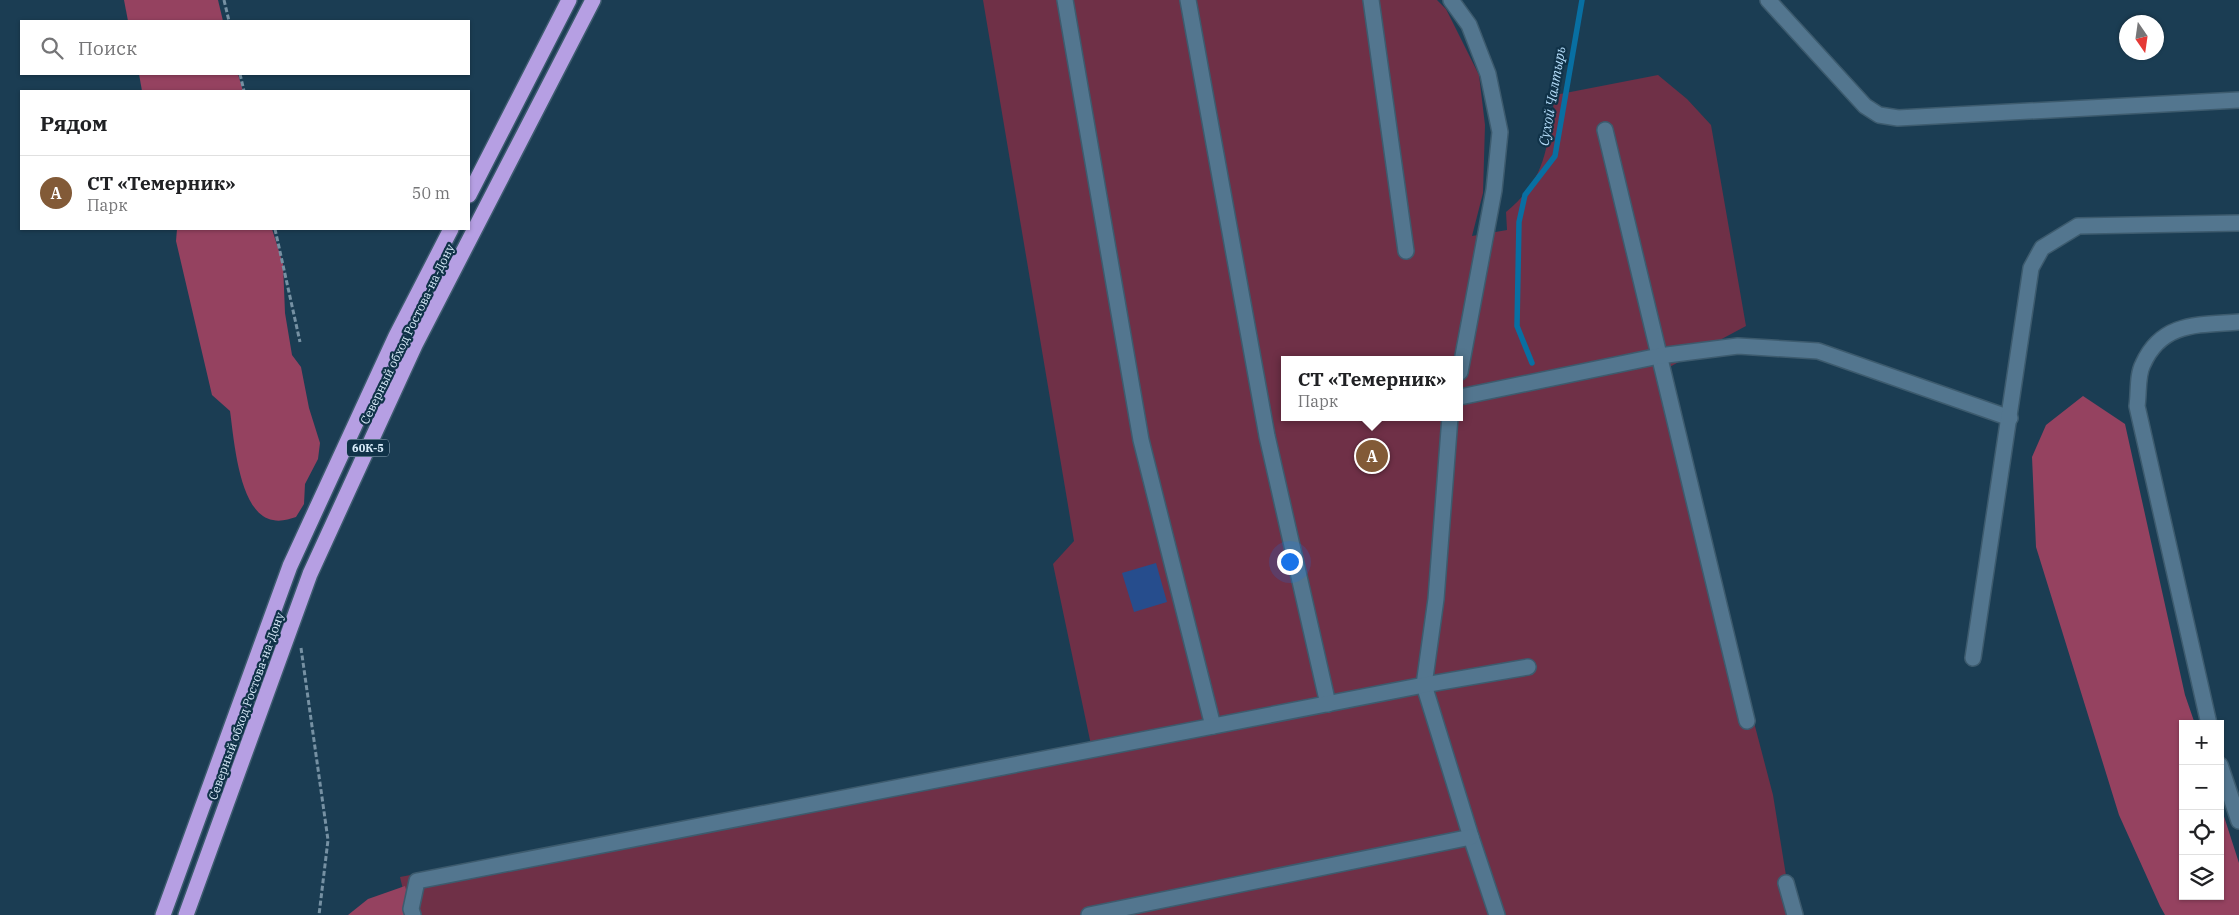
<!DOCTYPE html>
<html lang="ru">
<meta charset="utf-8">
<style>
:root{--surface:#fff;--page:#f2f2f2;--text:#202124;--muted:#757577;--line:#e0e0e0;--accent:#825a37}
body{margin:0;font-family:"IBM Plex Serif",serif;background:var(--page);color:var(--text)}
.controls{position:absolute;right:15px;bottom:15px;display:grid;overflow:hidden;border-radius:0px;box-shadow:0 1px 4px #0004}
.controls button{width:45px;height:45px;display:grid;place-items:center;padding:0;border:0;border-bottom:1px solid var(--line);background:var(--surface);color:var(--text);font:25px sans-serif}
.compass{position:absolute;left:2119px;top:15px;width:45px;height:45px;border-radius:50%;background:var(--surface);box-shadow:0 1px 4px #0004;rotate:167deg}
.you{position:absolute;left:1289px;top:561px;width:18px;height:18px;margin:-12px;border:4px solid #fff;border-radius:50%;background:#1a73e8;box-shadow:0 0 0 8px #1a73e833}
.badge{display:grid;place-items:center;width:32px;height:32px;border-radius:50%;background:var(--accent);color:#fff;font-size:16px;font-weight:700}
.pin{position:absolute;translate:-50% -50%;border:2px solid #fff;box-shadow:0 1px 5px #0006}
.popup{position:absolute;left:1281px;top:356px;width:182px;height:65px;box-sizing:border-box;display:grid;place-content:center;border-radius:0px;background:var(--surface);filter:drop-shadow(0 1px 4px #0005);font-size:16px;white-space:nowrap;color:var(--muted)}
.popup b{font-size:19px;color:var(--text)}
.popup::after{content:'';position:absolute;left:50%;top:100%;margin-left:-10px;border:10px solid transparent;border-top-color:var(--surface)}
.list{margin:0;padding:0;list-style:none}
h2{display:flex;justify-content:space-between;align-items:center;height:65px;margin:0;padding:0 20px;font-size:21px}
h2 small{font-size:16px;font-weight:400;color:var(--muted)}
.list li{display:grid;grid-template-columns:32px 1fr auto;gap:15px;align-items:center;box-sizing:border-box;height:75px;padding:0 20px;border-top:1px solid var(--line)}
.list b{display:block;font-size:19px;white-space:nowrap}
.list p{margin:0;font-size:16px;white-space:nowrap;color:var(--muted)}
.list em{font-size:16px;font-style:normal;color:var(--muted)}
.icon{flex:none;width:28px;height:28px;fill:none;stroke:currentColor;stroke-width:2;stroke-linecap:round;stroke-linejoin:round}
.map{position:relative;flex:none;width:2239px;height:915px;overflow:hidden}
.search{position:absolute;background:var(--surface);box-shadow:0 1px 4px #0004;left:20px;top:20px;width:450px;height:55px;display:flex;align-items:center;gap:12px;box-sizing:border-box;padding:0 18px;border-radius:0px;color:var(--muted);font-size:19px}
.panel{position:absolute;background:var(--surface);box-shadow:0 1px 4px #0004;left:20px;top:90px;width:450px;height:140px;border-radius:0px}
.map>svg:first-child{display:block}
</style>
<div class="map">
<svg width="2239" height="915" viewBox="0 0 2239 915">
<rect width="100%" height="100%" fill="#1b3d53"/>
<path fill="#6f3047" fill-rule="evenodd" d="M983,0H1437L1446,9L1479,75L1485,125L1483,193L1472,236L1507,230L1506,212C1548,178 1547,144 1555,95L1658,75L1687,99L1711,125L1746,326L1662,371L1773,795L1789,894L1796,915H409L400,877L1091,745L1053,564L1074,541ZM1284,360H1460V417H1284Z"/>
<g fill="#954260">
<polygon points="124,0 218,0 223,21 128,21"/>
<polygon points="139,74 238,74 243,91 142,91"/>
<path d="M177,229H272L283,264L285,313L292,355L301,367L309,408L320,443L318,459L305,484L304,504L296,517C289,519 281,522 273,520C239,515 234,439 230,411L212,395L176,241Z"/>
<polygon points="2083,396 2125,424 2185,695 2195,724 2183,724 2183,896 2220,896 2220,804 2239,863 2239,915 2165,915 2160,906 2119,815 2036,547 2032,457 2046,425"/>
<polygon points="405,886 413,915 348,915 368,899"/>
</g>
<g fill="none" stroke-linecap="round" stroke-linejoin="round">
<polyline stroke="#086fa2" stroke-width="5.5" points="1532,363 1517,326 1519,222 1525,195 1555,156 1582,0"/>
</g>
<polygon fill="#264d8d" points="1156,563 1167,602 1134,612 1122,573"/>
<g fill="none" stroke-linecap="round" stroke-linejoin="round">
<defs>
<g id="minor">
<polyline points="1065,0 1141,440 1213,726"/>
<polyline points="1188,0 1267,436 1328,704"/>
<polyline points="1371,0 1406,251"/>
<polyline points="1451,0 1469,25 1488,74 1500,132 1494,190 1460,372"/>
<polyline points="1768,0 1865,106 1879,115 1898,118 2239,100"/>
<polyline points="1605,130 1747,721"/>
<polyline points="1460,397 1659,356 1738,346 1818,351 2010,418"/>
<polyline points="1450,417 1436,599 1424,685 1471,837 1497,915"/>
<polyline points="1973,658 2031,268 2042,248 2078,226 2239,223"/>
<path d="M2209,724L2137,406C2139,393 2137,375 2143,364C2162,321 2200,325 2239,322"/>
<polyline points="2220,765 2239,821"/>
<polyline points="1786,883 1795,915"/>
<polyline points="413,915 411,909 417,881 1424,685 1528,667"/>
<polyline points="1089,915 1471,837"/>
</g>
<g id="highway">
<polyline points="469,195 569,0"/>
<polyline points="163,915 290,566 396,336 451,229"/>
<polyline points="186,915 310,574 415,345 593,0"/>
</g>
</defs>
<use href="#minor" stroke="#3d5b6e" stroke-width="18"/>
<use href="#highway" stroke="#3d5b6e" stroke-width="18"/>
<g stroke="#7691a3" stroke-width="3" stroke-dasharray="5 2.5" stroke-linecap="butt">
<polyline points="224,0 229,21"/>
<polyline points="240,74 244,91"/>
<polyline points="275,229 300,342"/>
<polyline points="301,648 328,840 319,915"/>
</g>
<use href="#minor" stroke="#53768f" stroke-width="15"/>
<use href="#highway" stroke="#b69fe3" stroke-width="15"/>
</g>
<g text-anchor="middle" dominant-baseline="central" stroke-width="4.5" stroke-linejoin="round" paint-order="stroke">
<rect fill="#103248" stroke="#9db4c5" stroke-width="1" x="347" y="439.5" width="42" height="17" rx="4"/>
<g font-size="11" font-weight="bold" fill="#d9ecfa">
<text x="368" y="448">60К-5</text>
</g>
<g font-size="12" fill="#d9ecfa" stroke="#103248">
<text transform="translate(407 334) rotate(-64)">Северный обход Ростова-на-Дону</text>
<text transform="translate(246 706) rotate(-70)">Северный обход Ростова-на-Дону</text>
</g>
<g font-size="14" font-style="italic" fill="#b2daf7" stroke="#103248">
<text transform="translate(1552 96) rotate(-80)">Сухой Чалтырь</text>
</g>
</g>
</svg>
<div class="controls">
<button>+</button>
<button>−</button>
<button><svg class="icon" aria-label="locate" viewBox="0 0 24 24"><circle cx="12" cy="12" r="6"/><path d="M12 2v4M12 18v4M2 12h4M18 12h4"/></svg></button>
<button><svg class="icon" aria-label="layers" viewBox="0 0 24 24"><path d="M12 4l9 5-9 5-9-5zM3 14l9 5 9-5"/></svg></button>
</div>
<svg class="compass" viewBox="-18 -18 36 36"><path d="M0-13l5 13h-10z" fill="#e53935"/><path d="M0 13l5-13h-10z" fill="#757577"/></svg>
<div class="you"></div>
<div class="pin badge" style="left:1372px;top:456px">A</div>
<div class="popup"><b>СТ «Темерник»</b>Парк</div>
<div class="search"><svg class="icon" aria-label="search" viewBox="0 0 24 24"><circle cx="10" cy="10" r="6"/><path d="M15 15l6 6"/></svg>Поиск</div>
<section class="panel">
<h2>Рядом<small></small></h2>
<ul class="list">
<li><span class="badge">A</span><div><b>СТ «Темерник»</b><p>Парк</p></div><em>50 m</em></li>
</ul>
</section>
</div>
